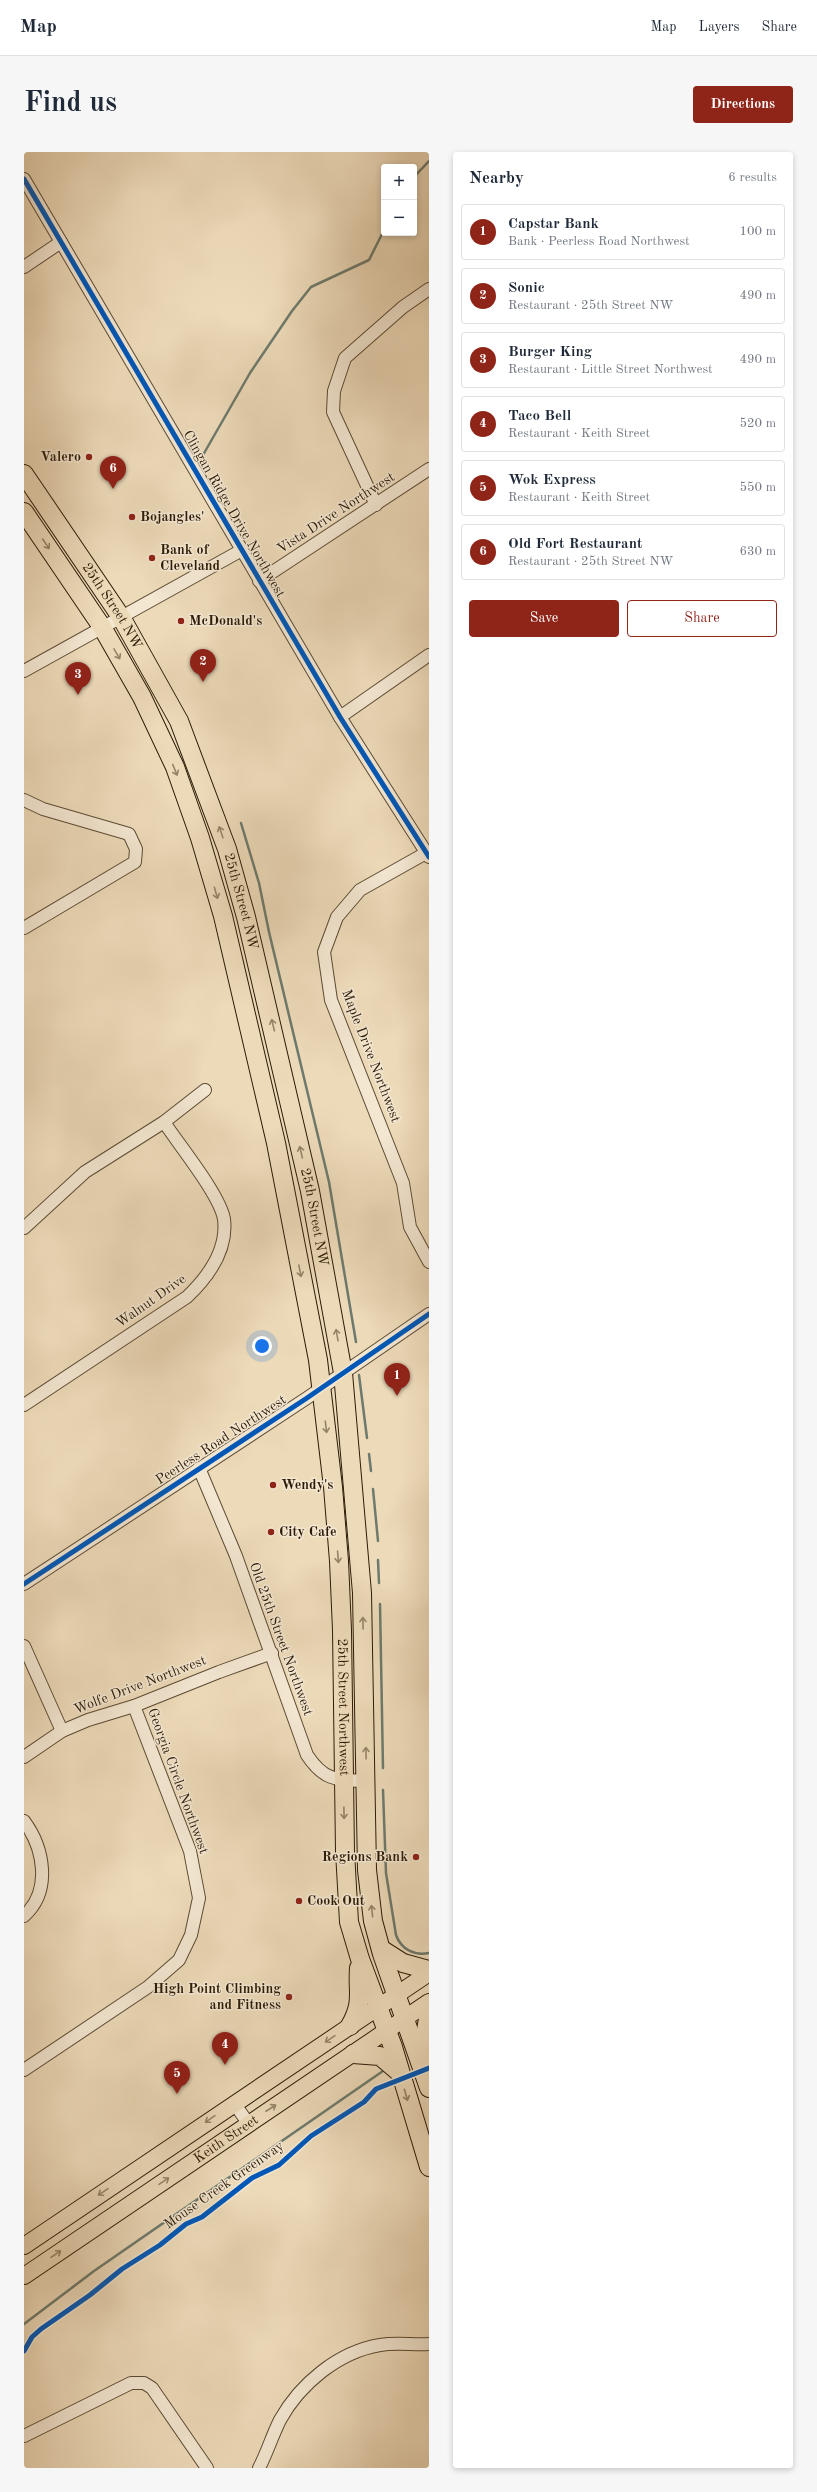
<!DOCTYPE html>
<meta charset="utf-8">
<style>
:root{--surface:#fff;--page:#f6f6f7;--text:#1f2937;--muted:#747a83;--line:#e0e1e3;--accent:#8f2418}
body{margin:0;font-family:"Old Standard TT",serif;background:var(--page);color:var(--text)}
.controls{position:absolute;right:12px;top:12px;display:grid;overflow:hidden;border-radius:4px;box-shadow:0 2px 6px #0003}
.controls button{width:36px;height:36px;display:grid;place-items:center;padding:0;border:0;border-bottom:1px solid var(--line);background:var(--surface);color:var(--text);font:20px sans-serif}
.you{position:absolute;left:238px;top:1194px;width:14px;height:14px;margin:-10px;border:3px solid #fff;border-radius:50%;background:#1a73e8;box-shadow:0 0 0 6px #1a73e833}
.badge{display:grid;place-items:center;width:26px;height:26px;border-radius:50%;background:var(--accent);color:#fff;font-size:13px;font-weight:700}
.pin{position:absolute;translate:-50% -33px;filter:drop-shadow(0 1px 2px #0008)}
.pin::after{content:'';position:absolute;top:21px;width:14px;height:12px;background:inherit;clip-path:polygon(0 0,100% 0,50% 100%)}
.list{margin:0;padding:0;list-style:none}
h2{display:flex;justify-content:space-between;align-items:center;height:52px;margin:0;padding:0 16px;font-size:17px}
h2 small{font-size:13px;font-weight:400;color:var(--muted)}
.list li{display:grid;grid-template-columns:26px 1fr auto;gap:12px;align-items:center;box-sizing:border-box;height:56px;margin:0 8px 8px;padding:0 8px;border:1px solid var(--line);border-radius:4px}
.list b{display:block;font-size:15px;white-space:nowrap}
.list p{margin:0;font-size:13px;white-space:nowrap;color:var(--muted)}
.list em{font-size:13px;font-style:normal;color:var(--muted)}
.actions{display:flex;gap:8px;padding:12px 16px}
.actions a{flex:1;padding:9px 0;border:1px solid var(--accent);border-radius:4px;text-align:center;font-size:14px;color:var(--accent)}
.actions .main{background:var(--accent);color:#fff}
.map{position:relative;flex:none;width:405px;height:2316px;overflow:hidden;border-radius:4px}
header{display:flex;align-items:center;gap:24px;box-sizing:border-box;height:56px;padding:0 20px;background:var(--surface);border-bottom:1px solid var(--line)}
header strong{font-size:19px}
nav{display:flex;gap:22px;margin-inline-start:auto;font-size:14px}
.intro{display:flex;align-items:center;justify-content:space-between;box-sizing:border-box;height:96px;padding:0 24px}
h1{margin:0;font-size:28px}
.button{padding:10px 18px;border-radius:4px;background:var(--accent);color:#fff;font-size:14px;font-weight:700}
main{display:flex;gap:24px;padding:0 24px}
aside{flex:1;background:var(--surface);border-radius:4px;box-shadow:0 2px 6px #0003}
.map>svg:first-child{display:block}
</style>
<header>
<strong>Map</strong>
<nav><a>Map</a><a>Layers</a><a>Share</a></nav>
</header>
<div class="intro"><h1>Find us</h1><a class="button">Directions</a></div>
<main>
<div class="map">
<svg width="405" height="2316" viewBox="0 0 405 2316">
<rect width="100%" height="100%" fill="#eddab9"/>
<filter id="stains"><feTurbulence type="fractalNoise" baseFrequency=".005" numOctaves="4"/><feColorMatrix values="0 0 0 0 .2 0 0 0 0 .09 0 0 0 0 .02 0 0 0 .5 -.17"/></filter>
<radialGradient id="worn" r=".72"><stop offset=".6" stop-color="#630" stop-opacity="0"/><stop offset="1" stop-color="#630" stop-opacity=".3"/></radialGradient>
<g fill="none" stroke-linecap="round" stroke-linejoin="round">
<g stroke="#6d7a6d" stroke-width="2.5">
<polyline points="390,25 405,9"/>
<polyline points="175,310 226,221 268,159 287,135 345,108 360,78"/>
<polyline points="217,671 235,731 245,780 305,1030 332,1190"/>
<polyline points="335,1223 343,1286"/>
<polyline points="345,1302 347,1319"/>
<polyline points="349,1337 354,1389"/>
<polyline points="354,1408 355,1431"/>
<polyline points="356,1452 359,1616"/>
<path d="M359,1638L362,1721L372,1783C377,1797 390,1804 405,1801"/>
<polyline points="0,2172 70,2119 359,1919"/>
</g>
<defs>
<g id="minor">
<polyline points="0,27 316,565 405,705"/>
<polyline points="0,115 37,90"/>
<polyline points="352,353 309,260 310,239 321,206 379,155 405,137"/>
<polyline points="235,429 405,317"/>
<polyline points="0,519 218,398"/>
<polyline points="316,565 405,503"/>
<polyline points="0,648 19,657 105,682 112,697 111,710 0,776"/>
<polyline points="402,701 336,738 313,765 300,800 307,848 379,1031 386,1075 405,1110"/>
<polyline points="0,1076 61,1020 140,970 181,938"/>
<path d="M0,1253L163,1145C184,1125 204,1099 200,1067C196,1043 155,993 140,970"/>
<path d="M175,1316L212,1404L283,1603C300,1629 313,1628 342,1629"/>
<polyline points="0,1432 283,1246 405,1162"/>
<polyline points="0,1494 38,1579"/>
<polyline points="0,1605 38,1579 64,1568 110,1554 195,1520 248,1501"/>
<path d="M0,1669C20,1696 28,1739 0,1764"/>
<polyline points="0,1918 124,1835 155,1808 167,1783 175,1746 166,1699 110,1554"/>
<polyline points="210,1951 224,1971"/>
<polyline points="0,2284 107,2231 120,2231 128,2236 183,2316"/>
<path d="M235,2316C243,2301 248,2284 256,2268C276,2232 314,2200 356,2193C372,2190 389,2193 405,2192"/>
</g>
<g id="major">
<polyline points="0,2094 405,1821"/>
<path id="s1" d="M0,2124L405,1850"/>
</g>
<g id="highway">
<path id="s2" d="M0,322L97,465L155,569L203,697L222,765L286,1039L319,1221L338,1441L343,1718L349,1769L358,1802L405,1936"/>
<path id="s3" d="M0,360L78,475L118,545L151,615L176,686L199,764L252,991L294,1208L309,1335L315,1409L318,1478L321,1700L325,1770L336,1807L369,1895L405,2015"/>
<polyline points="357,1797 379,1811 405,1818"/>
<path d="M326,1874C340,1849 333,1841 335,1816"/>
<polyline points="329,1902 356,1904 376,1921"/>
<polyline points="404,1907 400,1890 405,1861"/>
</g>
</defs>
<use href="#minor" stroke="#5c4a33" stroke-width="14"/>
<use href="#major" stroke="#2c1a06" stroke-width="18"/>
<use href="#highway" stroke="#2c1a06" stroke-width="20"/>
<use href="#minor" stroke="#f3e7d2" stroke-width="12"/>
<use href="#major" stroke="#eddab9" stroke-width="16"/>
<use href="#highway" stroke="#eddab9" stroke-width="18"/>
<defs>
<g id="cycleway">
<polyline points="0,27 316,565 405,705"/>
<polyline points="0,1432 283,1246 405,1162"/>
<polyline points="0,2199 8,2185 17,2177 66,2143 98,2117 136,2093 162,2072 178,2065 228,2026 255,2013 287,1984 340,1950 352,1937 405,1916"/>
</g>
</defs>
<use href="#cycleway" stroke="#f3e7d2" stroke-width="8"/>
<use href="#cycleway" stroke="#0057b8" stroke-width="5"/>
</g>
<defs><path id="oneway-shaft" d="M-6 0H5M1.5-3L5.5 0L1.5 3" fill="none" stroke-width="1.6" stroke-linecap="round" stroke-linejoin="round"/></defs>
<g stroke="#968468">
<use href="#oneway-shaft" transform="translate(22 392) rotate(56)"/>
<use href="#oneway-shaft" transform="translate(93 502) rotate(60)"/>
<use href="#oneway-shaft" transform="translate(151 618) rotate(68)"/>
<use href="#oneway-shaft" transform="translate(197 680) rotate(-109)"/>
<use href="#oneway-shaft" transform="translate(192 741) rotate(74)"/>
<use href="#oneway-shaft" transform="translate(249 873) rotate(-104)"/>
<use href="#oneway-shaft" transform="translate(277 1000) rotate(-103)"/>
<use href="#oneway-shaft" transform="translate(276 1119) rotate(79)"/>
<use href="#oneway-shaft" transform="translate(313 1183) rotate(-100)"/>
<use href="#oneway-shaft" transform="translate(302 1275) rotate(83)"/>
<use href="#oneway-shaft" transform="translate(314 1405) rotate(86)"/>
<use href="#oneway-shaft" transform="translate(339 1471) rotate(-91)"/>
<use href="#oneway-shaft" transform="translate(342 1601) rotate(-91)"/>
<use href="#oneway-shaft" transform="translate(320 1661) rotate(89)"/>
<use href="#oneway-shaft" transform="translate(348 1759) rotate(-97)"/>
<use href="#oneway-shaft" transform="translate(306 1887) rotate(146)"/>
<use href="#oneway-shaft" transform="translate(382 1943) rotate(74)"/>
<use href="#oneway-shaft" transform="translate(247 1956) rotate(-33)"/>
<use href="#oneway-shaft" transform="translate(186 1967) rotate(145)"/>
<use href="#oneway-shaft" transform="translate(140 2029) rotate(-34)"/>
<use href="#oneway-shaft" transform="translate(79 2040) rotate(146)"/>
<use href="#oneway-shaft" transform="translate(32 2102) rotate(-34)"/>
</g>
<g fill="#8f2418" stroke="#f3e7d2" stroke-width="1.5">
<circle cx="65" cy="305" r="4"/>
<circle cx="108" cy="365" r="4"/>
<circle cx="128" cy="406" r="4"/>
<circle cx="157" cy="469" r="4"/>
<circle cx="249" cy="1333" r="4"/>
<circle cx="247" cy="1380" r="4"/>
<circle cx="392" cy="1705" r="4"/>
<circle cx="275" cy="1749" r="4"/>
<circle cx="265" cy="1845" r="4"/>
</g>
<g text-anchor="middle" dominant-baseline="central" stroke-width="3" stroke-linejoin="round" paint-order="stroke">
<g font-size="14" font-weight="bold" fill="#2c1a06" stroke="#f3e7d2" text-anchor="start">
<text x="57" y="305" text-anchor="end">Valero</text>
<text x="116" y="365">Bojangles'</text>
<text x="136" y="398">Bank of<tspan x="136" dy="16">Cleveland</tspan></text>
<text x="165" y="469">McDonald's</text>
<text x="257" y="1333">Wendy's</text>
<text x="255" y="1380">City Cafe</text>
<text x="384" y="1705" text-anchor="end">Regions Bank</text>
<text x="283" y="1749">Cook Out</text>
<text x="257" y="1837" text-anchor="end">High Point Climbing<tspan x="257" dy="16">and Fitness</tspan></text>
</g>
<g font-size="14" fill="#2c1a06" stroke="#f3e7d2">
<text transform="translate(312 361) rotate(-33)">Vista Drive Northwest</text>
<text transform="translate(210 362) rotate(60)">Clingan Ridge Drive Northwest</text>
<text stroke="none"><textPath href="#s2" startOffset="159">25th Street NW</textPath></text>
<text stroke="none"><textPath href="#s2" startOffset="483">25th Street NW</textPath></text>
<text transform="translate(347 904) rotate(69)">Maple Drive Northwest</text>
<text stroke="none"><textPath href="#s2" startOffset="807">25th Street NW</textPath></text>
<text transform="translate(127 1149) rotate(-35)">Walnut Drive</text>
<text transform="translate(197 1288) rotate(-33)">Peerless Road Northwest</text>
<text transform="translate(257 1487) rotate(70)">Old 25th Street Northwest</text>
<text transform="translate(116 1533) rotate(-21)">Wolfe Drive Northwest</text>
<text stroke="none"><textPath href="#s3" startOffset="1256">25th Street Northwest</textPath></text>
<text transform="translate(154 1629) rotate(70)">Georgia Circle Northwest</text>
<text stroke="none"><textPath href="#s1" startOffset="244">Keith Street</textPath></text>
<text transform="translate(200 2033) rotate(-35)">Mouse Creek Greenway</text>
</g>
</g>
<rect width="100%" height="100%" filter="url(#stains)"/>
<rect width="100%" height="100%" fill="url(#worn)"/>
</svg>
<div class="controls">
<button>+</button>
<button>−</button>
</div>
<div class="you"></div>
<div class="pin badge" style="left:373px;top:1244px">1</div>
<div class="pin badge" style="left:179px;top:530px">2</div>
<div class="pin badge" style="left:54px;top:543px">3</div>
<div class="pin badge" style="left:201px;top:1913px">4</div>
<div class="pin badge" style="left:153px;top:1942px">5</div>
<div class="pin badge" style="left:89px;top:337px">6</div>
</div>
<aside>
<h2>Nearby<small>6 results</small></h2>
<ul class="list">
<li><span class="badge">1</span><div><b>Capstar Bank</b><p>Bank · Peerless Road Northwest</p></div><em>100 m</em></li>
<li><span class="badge">2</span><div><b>Sonic</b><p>Restaurant · 25th Street NW</p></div><em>490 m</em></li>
<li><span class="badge">3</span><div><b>Burger King</b><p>Restaurant · Little Street Northwest</p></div><em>490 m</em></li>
<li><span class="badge">4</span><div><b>Taco Bell</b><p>Restaurant · Keith Street</p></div><em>520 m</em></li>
<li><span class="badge">5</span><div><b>Wok Express</b><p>Restaurant · Keith Street</p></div><em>550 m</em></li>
<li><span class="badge">6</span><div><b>Old Fort Restaurant</b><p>Restaurant · 25th Street NW</p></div><em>630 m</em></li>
</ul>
<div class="actions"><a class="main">Save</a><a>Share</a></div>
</aside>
</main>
